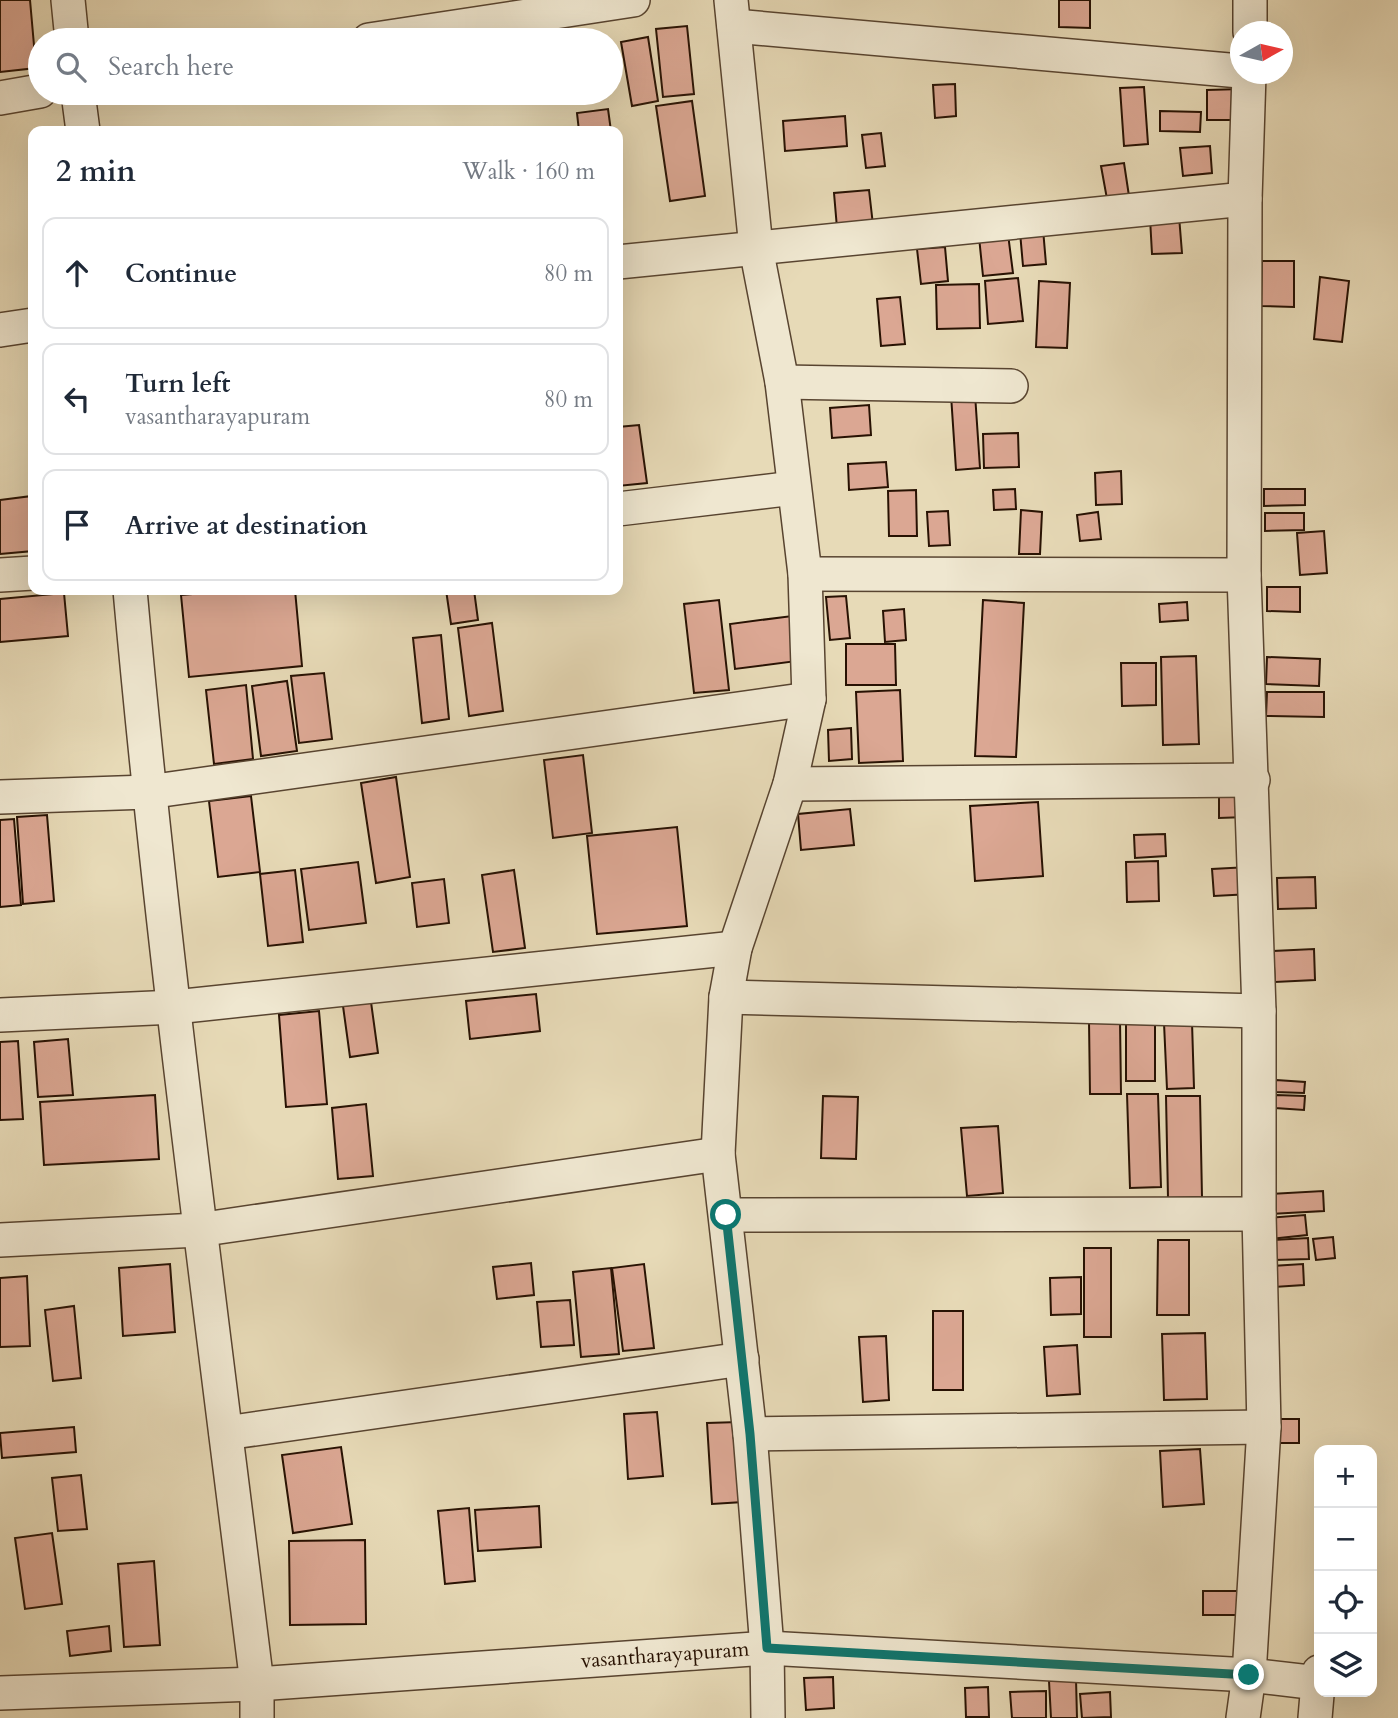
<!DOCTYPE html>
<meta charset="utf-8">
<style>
:root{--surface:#fff;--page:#f2f2f3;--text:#1f2937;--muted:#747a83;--line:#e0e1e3}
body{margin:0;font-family:Cardo,serif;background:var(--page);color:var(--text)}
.controls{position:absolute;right:21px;bottom:21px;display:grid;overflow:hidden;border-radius:14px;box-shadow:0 7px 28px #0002}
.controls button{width:63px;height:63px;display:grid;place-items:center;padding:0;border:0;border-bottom:2px solid var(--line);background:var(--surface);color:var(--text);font:35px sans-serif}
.compass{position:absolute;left:1230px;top:21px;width:63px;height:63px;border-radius:50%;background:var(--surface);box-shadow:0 7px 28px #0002;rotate:82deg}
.stop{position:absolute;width:21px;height:21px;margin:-16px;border:5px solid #0f766e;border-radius:50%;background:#fff}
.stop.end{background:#0f766e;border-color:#fff;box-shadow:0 2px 7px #0008}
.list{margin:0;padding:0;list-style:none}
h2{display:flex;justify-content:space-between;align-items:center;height:91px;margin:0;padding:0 28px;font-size:30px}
h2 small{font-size:23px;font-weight:400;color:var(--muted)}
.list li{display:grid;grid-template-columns:46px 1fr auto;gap:21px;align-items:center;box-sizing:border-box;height:112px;margin:0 14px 14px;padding:0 14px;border:2px solid var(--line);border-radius:14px}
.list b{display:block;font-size:26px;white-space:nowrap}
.list p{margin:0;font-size:23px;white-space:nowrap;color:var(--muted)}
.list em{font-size:23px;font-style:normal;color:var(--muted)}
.icon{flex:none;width:38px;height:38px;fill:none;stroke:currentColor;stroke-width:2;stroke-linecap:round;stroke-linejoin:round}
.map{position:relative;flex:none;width:1398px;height:1718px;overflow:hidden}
.search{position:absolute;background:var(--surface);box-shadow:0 7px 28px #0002;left:28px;top:28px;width:595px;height:77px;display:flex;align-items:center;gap:18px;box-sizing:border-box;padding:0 24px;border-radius:38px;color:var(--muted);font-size:26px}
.panel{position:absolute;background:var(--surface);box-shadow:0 7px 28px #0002;left:28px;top:126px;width:595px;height:469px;border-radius:14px}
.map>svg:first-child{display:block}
</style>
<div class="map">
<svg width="1398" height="1718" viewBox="0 0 1398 1718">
<rect width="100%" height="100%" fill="#e7dab7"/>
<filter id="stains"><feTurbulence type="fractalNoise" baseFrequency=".00286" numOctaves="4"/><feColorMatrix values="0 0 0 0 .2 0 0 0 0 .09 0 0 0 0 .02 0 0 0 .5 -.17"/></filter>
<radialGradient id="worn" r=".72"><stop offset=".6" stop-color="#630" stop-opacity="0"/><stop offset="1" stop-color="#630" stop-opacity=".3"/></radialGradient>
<g fill="#dba793" stroke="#281203" stroke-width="2">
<polygon points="0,0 30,0 36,68 0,72"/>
<polygon points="1059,0 1090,0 1090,28 1059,27"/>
<polygon points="687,26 694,94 663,97 656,29"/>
<polygon points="648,37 658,101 632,106 621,42"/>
<polygon points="955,84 956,116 935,118 933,85"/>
<polygon points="1144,87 1148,144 1124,146 1120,88"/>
<polygon points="1241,89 1242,120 1207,120 1207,90"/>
<polygon points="692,101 705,196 670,201 656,106"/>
<polygon points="608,109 611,131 579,131 577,113"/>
<polygon points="1160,111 1201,112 1200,132 1160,131"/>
<polygon points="845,116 847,146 785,151 783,121"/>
<polygon points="881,133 885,166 866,168 862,135"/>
<polygon points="1210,146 1212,173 1183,176 1180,148"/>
<polygon points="1124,163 1129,196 1107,199 1101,166"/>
<polygon points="869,190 873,225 837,228 834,193"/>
<polygon points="1179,216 1182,253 1152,254 1150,218"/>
<polygon points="1043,229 1046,264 1023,266 1020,232"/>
<polygon points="1008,234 1013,273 983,276 979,237"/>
<polygon points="945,247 948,281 921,284 917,249"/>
<polygon points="1262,261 1294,261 1294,307 1261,306"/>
<polygon points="1320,277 1349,281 1342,342 1314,339"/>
<polygon points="1018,278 1023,321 988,324 985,281"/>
<polygon points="1039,281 1070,283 1067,348 1036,347"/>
<polygon points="979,284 980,328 937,329 936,285"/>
<polygon points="900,297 905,344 881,346 877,299"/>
<polygon points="975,394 980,468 956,470 951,395"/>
<polygon points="869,405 871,435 832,438 830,408"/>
<polygon points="639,425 647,483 618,486 618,427"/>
<polygon points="1018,433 1019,467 984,468 983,434"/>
<polygon points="886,462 888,487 849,490 848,464"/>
<polygon points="1121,471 1122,504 1096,505 1095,473"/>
<polygon points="1015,489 1016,509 994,510 993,490"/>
<polygon points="1264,489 1305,489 1305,505 1264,506"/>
<polygon points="916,490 917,536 889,536 888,491"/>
<polygon points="32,496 33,551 0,554 0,500"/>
<polygon points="1021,510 1042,512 1040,554 1019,554"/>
<polygon points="948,511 950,545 929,546 927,512"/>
<polygon points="1098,512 1101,539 1080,541 1077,515"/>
<polygon points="1265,513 1304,513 1304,530 1265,531"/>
<polygon points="1324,531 1327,573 1300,575 1297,533"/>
<polygon points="1267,587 1300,587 1300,612 1267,611"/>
<polygon points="240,590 295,590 302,666 189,677 181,595"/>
<polygon points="446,590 474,590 478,620 451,624"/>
<polygon points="64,593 68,636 0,642 0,599"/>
<polygon points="846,596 850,638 830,640 826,597"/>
<polygon points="719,600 729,690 694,693 684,604"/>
<polygon points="983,600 1024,603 1016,757 975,756"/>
<polygon points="1187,602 1188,620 1160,622 1159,604"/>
<polygon points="904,609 906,640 885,642 883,611"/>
<polygon points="792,616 797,661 735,669 730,624"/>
<polygon points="492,623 503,711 469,716 458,628"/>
<polygon points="441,635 449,719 422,723 413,638"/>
<polygon points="846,644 895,644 896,685 846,685"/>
<polygon points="1196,656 1199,744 1163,745 1161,657"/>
<polygon points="1267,657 1320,659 1319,686 1266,684"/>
<polygon points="1121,663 1156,663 1156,705 1122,706"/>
<polygon points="324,673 332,739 299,743 291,676"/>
<polygon points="287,681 297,751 261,756 252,686"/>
<polygon points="246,685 253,759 214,764 206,690"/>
<polygon points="900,690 903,761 859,763 856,692"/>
<polygon points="1267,692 1324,692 1324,717 1266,716"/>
<polygon points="851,728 852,759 829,761 828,730"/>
<polygon points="583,755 592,833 553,838 544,760"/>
<polygon points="396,777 410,877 376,883 361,783"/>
<polygon points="1244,794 1246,817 1219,818 1219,795"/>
<polygon points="251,796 260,872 218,877 209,801"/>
<polygon points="1038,802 1043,876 975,881 970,806"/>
<polygon points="850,809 854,845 801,850 798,814"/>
<polygon points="47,815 54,901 23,904 17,817"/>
<polygon points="14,819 21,905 0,907 0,820"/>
<polygon points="677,827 687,926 597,934 587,836"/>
<polygon points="1165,834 1166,856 1135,858 1134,835"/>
<polygon points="1158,861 1159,901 1127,902 1126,862"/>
<polygon points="358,862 366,923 309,930 301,869"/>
<polygon points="1249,867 1251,894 1214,896 1212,869"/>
<polygon points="295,870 303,942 268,946 260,874"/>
<polygon points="514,870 525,948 493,952 482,875"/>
<polygon points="1315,877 1316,908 1278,909 1277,878"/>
<polygon points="444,879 449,923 417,927 412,883"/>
<polygon points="1314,949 1315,980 1275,982 1273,951"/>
<polygon points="536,994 540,1031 470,1039 466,1001"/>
<polygon points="371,1002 378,1053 350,1057 343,1006"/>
<polygon points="319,1011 327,1104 286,1107 279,1015"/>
<rect x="1126" y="1017" width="29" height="64"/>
<polygon points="1120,1020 1121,1094 1090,1094 1089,1021"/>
<polygon points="1192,1022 1194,1088 1167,1089 1164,1023"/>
<polygon points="68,1039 73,1095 38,1097 34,1042"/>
<polygon points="18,1041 23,1119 0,1120 0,1042"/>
<polygon points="1276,1080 1305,1082 1304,1093 1275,1092"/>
<polygon points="1127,1094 1158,1094 1161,1187 1130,1188"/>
<polygon points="155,1095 159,1159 44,1165 40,1102"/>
<polygon points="1276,1095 1305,1096 1304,1110 1275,1108"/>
<polygon points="823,1096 858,1097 856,1159 821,1158"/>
<polygon points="1166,1096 1200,1096 1202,1197 1168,1198"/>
<polygon points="366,1104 373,1176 338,1179 332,1108"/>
<polygon points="998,1126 1003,1193 967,1196 961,1128"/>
<polygon points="1323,1191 1324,1211 1270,1214 1269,1194"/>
<polygon points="1305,1215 1307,1235 1270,1239 1268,1218"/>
<polygon points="1333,1237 1335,1258 1316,1260 1313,1239"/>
<polygon points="1308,1238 1309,1259 1274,1260 1273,1240"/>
<polygon points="1158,1240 1189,1240 1189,1315 1157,1315"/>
<rect x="1084" y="1248" width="27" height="89"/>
<polygon points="531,1263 534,1295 497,1299 493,1267"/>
<polygon points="170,1264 175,1332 123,1336 119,1268"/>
<polygon points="644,1264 654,1348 623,1351 612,1268"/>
<polygon points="1303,1264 1304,1285 1274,1287 1272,1266"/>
<polygon points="611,1268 619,1354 581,1357 573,1272"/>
<polygon points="27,1276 30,1346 0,1347 0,1278"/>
<polygon points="1081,1277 1081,1314 1051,1315 1050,1278"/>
<polygon points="570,1300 574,1345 541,1347 537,1302"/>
<polygon points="74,1306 81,1378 53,1381 45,1310"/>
<rect x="933" y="1311" width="30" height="79"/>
<polygon points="1205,1333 1207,1399 1164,1400 1162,1334"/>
<polygon points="886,1336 889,1400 863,1402 859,1337"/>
<polygon points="1077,1345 1080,1394 1047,1396 1044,1347"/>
<polygon points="657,1412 663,1476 628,1479 624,1414"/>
<rect x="1273" y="1419" width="26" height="24"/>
<polygon points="739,1422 743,1502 712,1504 707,1423"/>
<polygon points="74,1427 76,1452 2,1458 0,1433"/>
<polygon points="341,1447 352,1524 293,1533 282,1455"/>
<polygon points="1200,1449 1204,1504 1163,1507 1160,1451"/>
<polygon points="81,1475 87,1529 58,1531 52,1478"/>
<polygon points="539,1506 541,1547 478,1551 475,1510"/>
<polygon points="469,1508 475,1581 445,1584 438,1511"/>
<polygon points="52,1533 62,1604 25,1609 15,1538"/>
<polygon points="365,1540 366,1624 290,1625 289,1541"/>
<polygon points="154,1561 160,1645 124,1647 118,1564"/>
<polygon points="1203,1591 1242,1591 1243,1615 1203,1615"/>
<polygon points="109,1626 111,1651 70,1656 67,1631"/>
<polygon points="833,1677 834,1708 806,1710 804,1678"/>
<polygon points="1076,1679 1077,1718 1051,1718 1049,1681"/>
<polygon points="988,1687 989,1717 966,1717 965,1688"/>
<polygon points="1046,1691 1046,1718 1012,1718 1010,1692"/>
<polygon points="1110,1692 1111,1717 1082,1718 1080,1694"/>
</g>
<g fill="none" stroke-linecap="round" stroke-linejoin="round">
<defs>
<g id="minor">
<polyline points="68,0 72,40"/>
<polyline points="731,0 756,248 782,382 805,574 809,699 790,784 735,948 726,997 718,1154 750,1434 767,1648 768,1718"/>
<polyline points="734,26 1240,71"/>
<polyline points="1250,32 1250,0"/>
<polyline points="369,40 633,0"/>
<polyline points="78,93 83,131"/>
<polyline points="0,98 40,91"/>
<polyline points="618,262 1245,199"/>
<polyline points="0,330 33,325"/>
<polyline points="782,382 1011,386"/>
<polyline points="618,509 794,488"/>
<polyline points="805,574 1244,575"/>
<polyline points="0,575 33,573"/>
<path d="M130,590C163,956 212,1320 257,1684V1718"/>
<polyline points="790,784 1253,780"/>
<polyline points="0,797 148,792 809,699"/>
<polyline points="726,997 1259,1011"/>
<polyline points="0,1015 175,1007 735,948"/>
<polyline points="726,1215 1259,1214"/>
<polyline points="0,1240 198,1230 718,1154"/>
<polyline points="226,1433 742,1359"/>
<polyline points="750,1434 1264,1427"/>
<polyline points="0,1693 257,1684 767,1648 1249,1675 1318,1683 1319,1672"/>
<polyline points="1243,1718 1249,1675 1264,1427 1259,1214 1259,1011 1244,575 1245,199 1249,74"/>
<polyline points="1315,1718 1318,1683"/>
</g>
</defs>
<use href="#minor" stroke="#584430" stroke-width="36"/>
<use href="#minor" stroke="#efe7d0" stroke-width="33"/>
</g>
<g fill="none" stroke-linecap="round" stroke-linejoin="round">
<polyline stroke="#0f766e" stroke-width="9" points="726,1215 750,1434 767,1648 1249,1675"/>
</g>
<g text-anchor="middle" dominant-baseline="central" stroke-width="7" stroke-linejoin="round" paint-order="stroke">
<g font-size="21" fill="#281203" stroke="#efe7d0">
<text transform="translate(665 1655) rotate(-4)">vasantharayapuram</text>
</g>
</g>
<rect width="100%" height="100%" filter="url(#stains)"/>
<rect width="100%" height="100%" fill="url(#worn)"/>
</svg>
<div class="controls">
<button>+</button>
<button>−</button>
<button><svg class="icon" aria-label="locate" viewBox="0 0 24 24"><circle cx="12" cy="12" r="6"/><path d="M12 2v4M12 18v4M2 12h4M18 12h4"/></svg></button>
<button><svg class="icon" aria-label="layers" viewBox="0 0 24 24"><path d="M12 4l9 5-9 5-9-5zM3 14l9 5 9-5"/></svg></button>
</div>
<svg class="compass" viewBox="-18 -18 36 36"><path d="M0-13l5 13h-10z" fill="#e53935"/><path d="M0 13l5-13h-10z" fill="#747a83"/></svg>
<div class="stop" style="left:726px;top:1215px"></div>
<div class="stop end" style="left:1249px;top:1675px"></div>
<div class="search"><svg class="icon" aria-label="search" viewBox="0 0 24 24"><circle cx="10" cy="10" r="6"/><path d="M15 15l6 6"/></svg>Search here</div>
<section class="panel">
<h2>2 min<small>Walk · 160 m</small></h2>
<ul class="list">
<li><svg class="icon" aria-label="ahead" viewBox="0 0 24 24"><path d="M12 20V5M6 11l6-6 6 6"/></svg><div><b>Continue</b></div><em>80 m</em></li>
<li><svg class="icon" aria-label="left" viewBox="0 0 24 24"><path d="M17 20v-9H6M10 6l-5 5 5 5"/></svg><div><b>Turn left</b><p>vasantharayapuram</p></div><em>80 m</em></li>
<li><svg class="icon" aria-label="arrive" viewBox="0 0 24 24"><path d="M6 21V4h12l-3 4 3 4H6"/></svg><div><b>Arrive at destination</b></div></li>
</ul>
</section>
</div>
